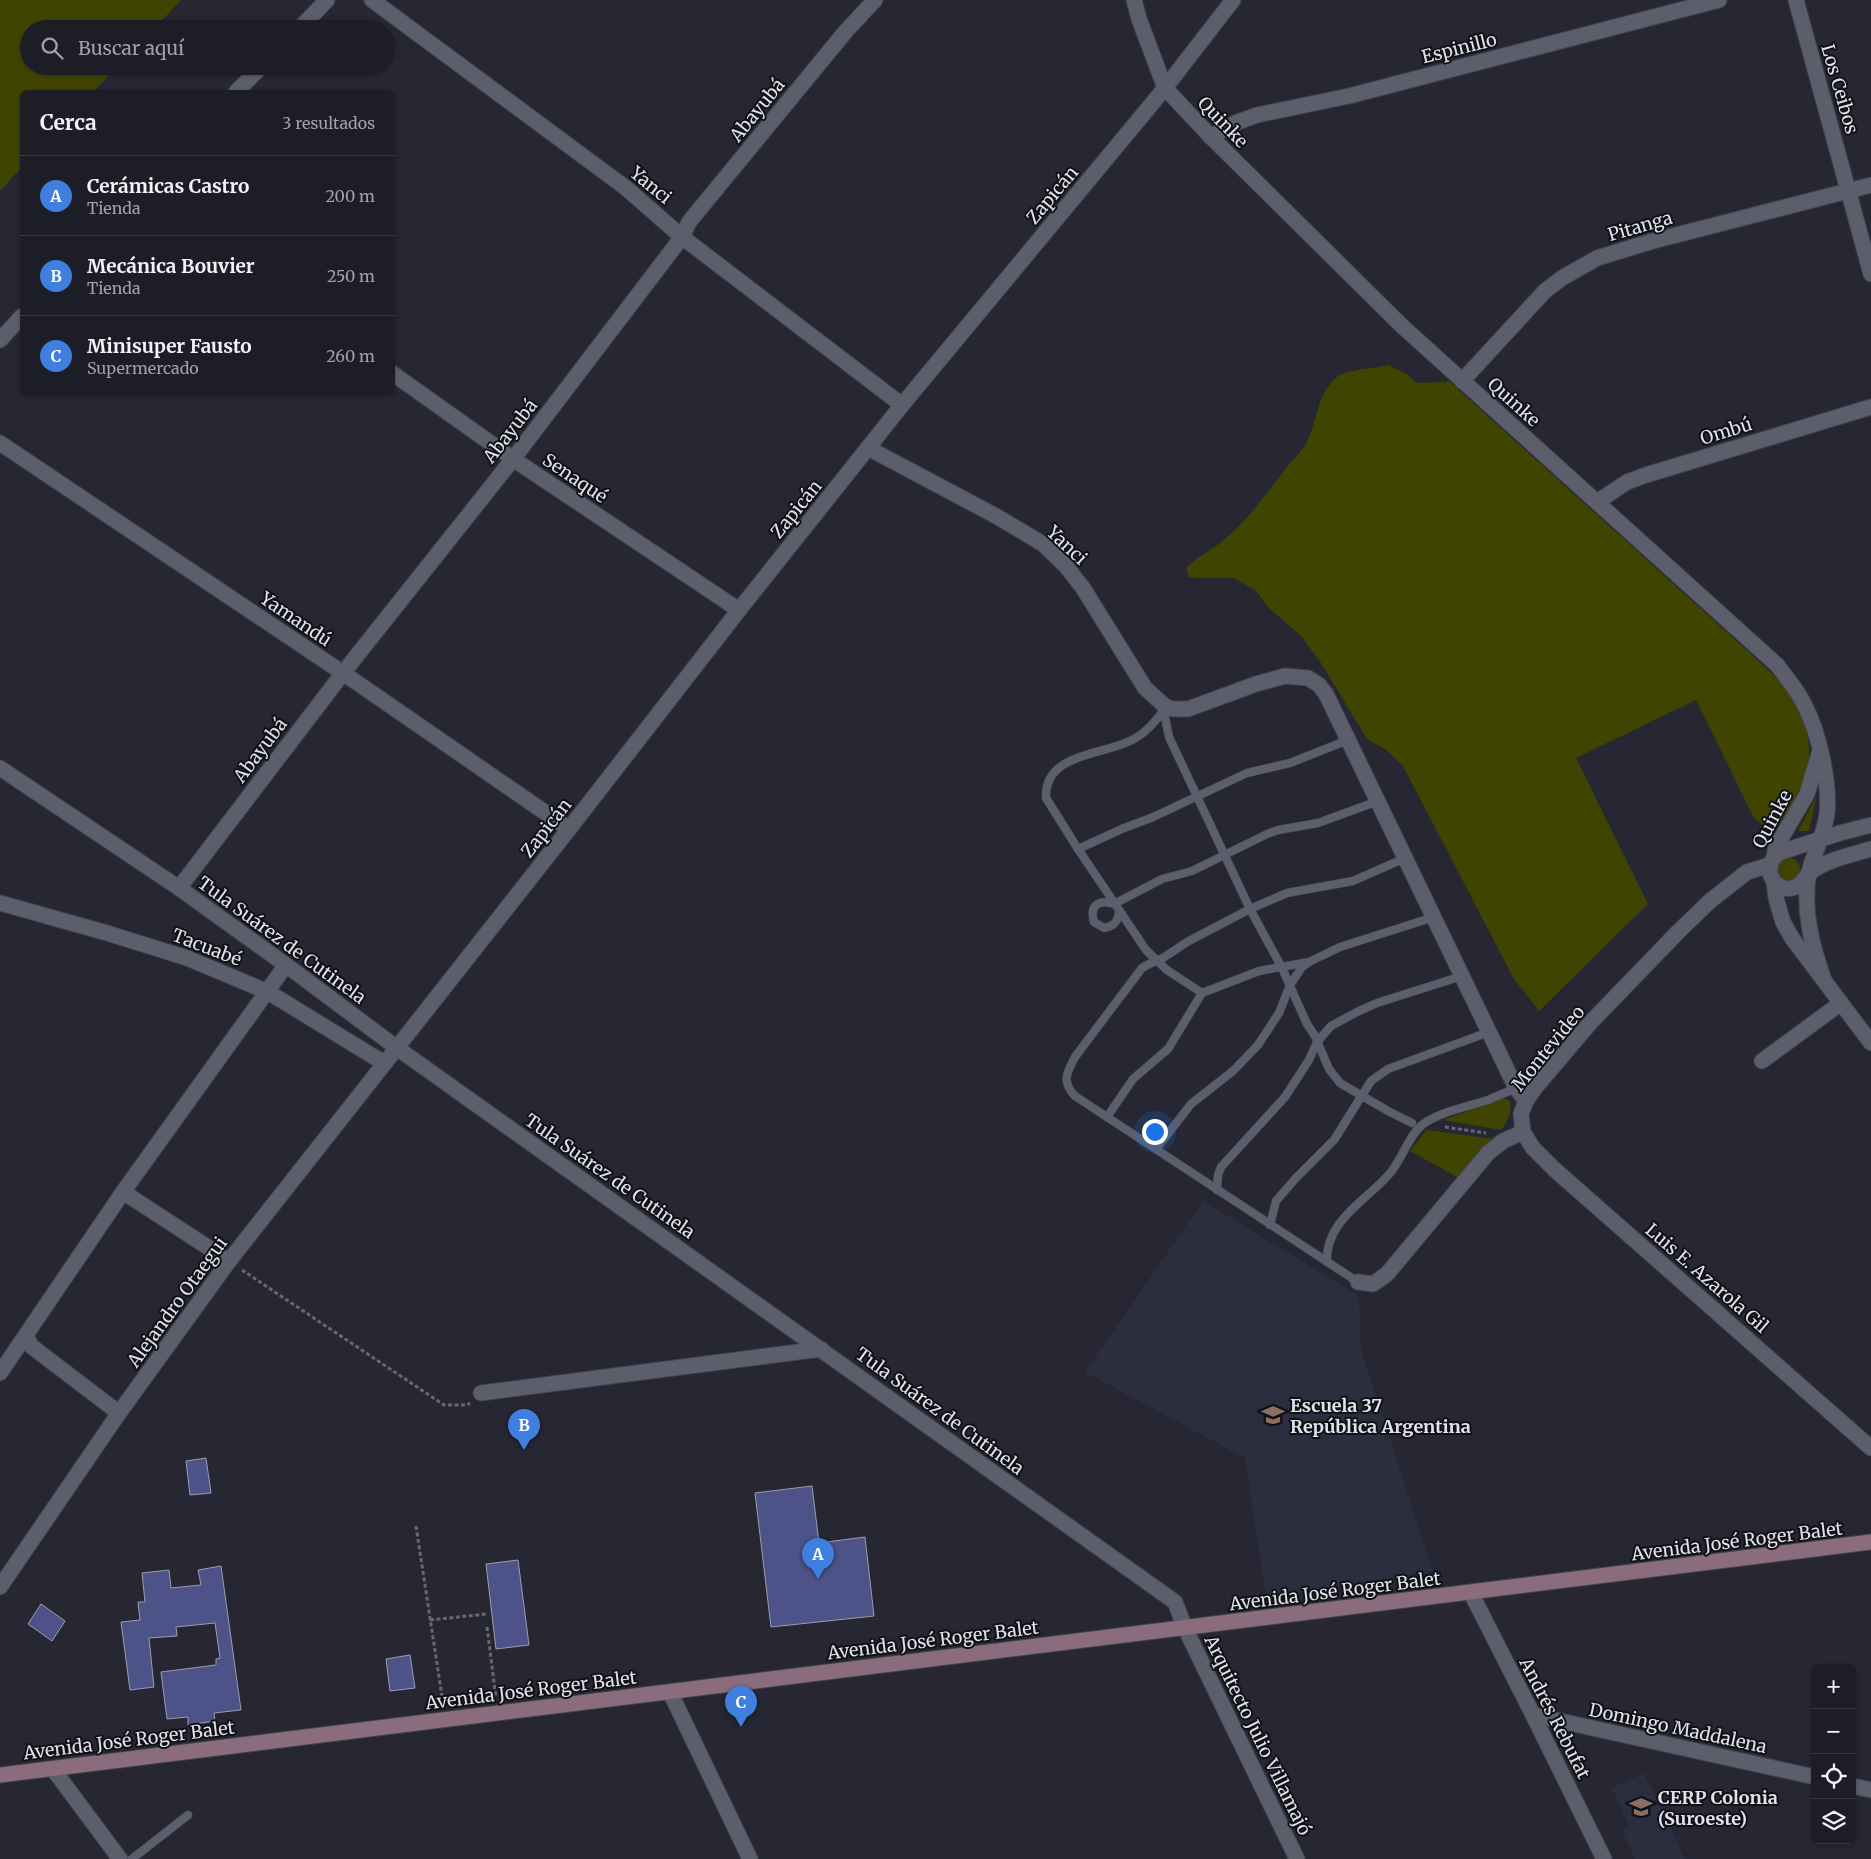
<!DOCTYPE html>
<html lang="es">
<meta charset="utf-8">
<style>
:root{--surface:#1c1d26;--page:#292a32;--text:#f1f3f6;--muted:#a0a2a7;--line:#3a3b43;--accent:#d93025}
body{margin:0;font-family:Merriweather,serif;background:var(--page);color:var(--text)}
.controls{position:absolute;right:15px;bottom:15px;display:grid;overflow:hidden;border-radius:8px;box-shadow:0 1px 4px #0004}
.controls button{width:45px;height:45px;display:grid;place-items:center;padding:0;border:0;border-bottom:1px solid var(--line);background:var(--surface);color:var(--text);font:25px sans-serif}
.you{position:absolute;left:1154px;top:1131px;width:18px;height:18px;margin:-12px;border:4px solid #fff;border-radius:50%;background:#1a73e8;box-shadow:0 0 0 8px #1a73e833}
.badge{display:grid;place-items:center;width:32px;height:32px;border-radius:50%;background:var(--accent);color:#fff;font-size:16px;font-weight:700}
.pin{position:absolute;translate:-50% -41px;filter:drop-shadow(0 1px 2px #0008)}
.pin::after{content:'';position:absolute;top:26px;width:18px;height:15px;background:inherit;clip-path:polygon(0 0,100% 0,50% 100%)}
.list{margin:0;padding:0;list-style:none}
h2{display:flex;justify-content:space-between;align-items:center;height:65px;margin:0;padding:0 20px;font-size:21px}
h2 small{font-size:16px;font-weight:400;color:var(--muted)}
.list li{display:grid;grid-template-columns:32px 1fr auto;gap:15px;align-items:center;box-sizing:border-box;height:80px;padding:0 20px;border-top:1px solid var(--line)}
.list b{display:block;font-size:19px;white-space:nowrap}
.list p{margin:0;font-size:16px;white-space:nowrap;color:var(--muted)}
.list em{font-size:16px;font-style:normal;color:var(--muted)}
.icon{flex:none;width:28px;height:28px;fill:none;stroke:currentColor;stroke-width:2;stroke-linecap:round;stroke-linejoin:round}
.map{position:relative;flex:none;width:1871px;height:1859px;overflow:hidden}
.search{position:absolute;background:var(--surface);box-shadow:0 1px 4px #0004;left:20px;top:20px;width:375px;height:55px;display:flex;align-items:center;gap:12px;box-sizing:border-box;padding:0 18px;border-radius:28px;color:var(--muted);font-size:19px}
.panel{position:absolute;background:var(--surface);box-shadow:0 1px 4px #0004;left:20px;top:90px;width:375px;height:305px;border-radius:8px}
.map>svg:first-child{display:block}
</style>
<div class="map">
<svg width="1871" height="1859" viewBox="0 0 1871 1859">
<rect width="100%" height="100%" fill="#262733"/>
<g fill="#2c2e40">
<polygon points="1203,1201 1359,1296 1361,1350 1433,1571 1266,1598 1245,1458 1085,1372"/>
<polygon points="1644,1773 1685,1859 1635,1859 1622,1831 1630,1827 1612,1788"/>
</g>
<g fill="#3f4500">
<polygon points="0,0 181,0 154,29 29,29 29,66 118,66 93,92 22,92 22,167 0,191"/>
<path d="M1388,365L1407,374L1417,383L1450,382L1764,666C1775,677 1787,688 1795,702C1823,752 1806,792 1772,833L1754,818L1696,700L1576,758L1648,904L1539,1011L1514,979L1403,766L1385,749L1367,739L1321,663L1302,637L1269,608L1256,591L1234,578H1200L1189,577L1186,568C1196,558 1208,552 1220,543C1247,522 1266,493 1288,466C1293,459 1301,453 1305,445C1318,423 1316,394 1337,377C1348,369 1374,369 1388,365Z"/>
<polygon points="1816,798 1809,831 1799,831 1799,829"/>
<circle cx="1789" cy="869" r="11"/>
<path d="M1503,1098L1510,1101C1512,1112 1508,1121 1501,1130L1443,1120Z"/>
<polygon points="1426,1130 1494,1139 1459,1178 1410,1151"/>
</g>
<g fill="#4d5288" stroke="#9c9ead">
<polygon points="206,1458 211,1493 190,1495 186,1461"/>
<polygon points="812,1486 819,1543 865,1537 874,1616 771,1627 755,1493"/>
<polygon points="518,1560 529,1645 496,1649 486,1564"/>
<polygon points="221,1566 241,1710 214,1713 215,1721 188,1725 188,1717 167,1719 161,1672 216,1665 216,1659 220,1658 215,1623 176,1627 177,1636 149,1638 154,1687 130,1690 121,1622 140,1620 138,1602 145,1602 142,1573 169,1570 171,1588 201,1585 198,1570"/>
<polygon points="41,1604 65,1621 52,1641 28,1624"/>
<polygon points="410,1655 415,1688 390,1691 386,1659"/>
</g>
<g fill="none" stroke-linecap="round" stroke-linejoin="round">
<defs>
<g id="lane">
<path d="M1166,707C1157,720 1147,732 1134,739C1104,756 1044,752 1046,798L1078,849L1146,950L1167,970L1202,993L1259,971L1309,962"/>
<polyline points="1166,707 1165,717 1169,737 1250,909 1282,968 1307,1024 1315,1036 1329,1069 1340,1083 1388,1111 1412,1123"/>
<polyline points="1078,849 1124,828 1151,818 1247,773 1290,763 1348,740"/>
<path d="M1119,911C1118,922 1114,926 1104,928L1094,922C1089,905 1099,899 1114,904L1162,879L1192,871L1267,834L1278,830L1318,823L1378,801"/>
<polyline points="1107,1117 1133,1079 1168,1049 1202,993"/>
<polyline points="1156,1149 1191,1104 1233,1071 1258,1045 1279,1013 1290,985 1302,967 1309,962 1340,947 1434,917"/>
<polyline points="1217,1190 1218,1175 1221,1167 1285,1097 1309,1060 1317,1042 1331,1026 1357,1012 1377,1003 1462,976"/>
<polyline points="1270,1225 1276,1201 1295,1179 1334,1140 1371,1081 1388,1069 1489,1032"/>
<path d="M1327,1262C1325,1220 1368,1200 1391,1172C1403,1157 1409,1135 1423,1124C1442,1111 1467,1107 1488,1100C1497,1096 1507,1092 1516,1088"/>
<path d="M1358,1282L1075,1096C1061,1082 1067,1072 1075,1057L1142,968L1149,964L1163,958L1187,942L1250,909L1287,893L1353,881L1405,858"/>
<polyline points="132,1859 188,1815"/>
</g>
<g id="street">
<polyline points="372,0 626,188 682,237 902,405"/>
<path d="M1134,0L1139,19L1165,88L1211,137L1402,326L1777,665C1787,678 1798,691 1805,706C1819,733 1830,783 1827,813C1825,834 1814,852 1809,872C1802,909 1812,946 1824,980"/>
<polyline points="1796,0 1871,274"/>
<polyline points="299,29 327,0"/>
<polyline points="236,92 262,66"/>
<polyline points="1211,137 1235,123 1257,115 1349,96 1719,0"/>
<polyline points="0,340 22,316"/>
<polyline points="392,373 513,459 739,610"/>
<polyline points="1462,381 1545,291 1562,278 1597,258 1653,241 1871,185"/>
<polyline points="0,443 343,673 569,829"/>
<polyline points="868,448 996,516 1043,544 1065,565 1083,588 1145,688 1166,707 1174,709 1188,709 1256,684 1285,676 1308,678 1319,685 1326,694 1516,1088 1526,1101"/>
<polyline points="1597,502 1627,482 1646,475 1871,407"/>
<polyline points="1819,754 1807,794 1776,847 1774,857 1770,865 1770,874 1774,882 1776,898 1783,922 1792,938 1871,1043"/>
<polyline points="0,768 179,888 286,965 397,1048 1175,1602 1185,1628 1297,1859"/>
<polyline points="1774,857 1781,852 1840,833 1871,825"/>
<path d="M1774,882C1779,886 1784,890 1792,888C1803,886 1804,876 1812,871C1829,859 1851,855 1871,849"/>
<polyline points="179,888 343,673 513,459 682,237 689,222 846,31 875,0"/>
<polyline points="0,903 107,933 187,958 268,992 384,1063"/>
<polyline points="1762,1061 1841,1003"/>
<polyline points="1523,1132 1533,1148 1554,1169 1871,1448"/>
<polyline points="123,1192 229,1261"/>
<polyline points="1358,1282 1373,1284 1387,1274 1488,1153 1503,1141 1523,1132 1521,1114 1526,1101 1535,1088 1591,1022 1678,932 1710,901 1747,872 1770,865"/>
<polyline points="26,1335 31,1346 119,1413"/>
<polyline points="0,1373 123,1192 286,965"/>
<polyline points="481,1393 821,1349"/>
<polyline points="0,1587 119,1413 229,1261 569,829 739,610 902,405 1165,88 1233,0"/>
<polyline points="1471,1593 1533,1715 1604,1859"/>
<polyline points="670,1692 750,1859"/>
<polyline points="1533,1715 1815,1777"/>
<polyline points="53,1769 120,1859"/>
<polyline points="1852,1786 1871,1790"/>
</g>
<polyline id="secondary" points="0,1775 1871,1542"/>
</defs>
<use href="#lane" stroke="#41434d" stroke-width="9"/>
<use href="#street" stroke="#41434d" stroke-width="17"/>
<use href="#secondary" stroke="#41434d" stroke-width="17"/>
<g stroke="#666771" stroke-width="3" stroke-dasharray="4 2.5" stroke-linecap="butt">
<polyline points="1445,1127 1486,1133"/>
<polyline points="242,1270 444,1405 467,1405 470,1403"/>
<polyline points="416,1526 443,1703"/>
<polyline points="430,1620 486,1614"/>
<polyline points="487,1627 496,1698"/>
</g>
<use href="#lane" stroke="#5c5e6c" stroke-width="8"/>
<use href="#street" stroke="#5c5e6c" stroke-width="15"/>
<use href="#secondary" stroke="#8a6c7d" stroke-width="15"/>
</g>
<defs>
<symbol id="school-bare" viewBox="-9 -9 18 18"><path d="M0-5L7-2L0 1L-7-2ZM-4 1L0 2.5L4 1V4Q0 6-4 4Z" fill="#8d6e63" stroke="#101116" stroke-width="2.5" paint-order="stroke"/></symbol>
<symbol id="university-bare" viewBox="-9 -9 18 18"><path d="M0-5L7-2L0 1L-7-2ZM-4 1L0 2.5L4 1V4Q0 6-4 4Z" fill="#8d6e63" stroke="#101116" stroke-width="2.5" paint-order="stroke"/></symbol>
</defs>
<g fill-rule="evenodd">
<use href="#school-bare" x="1257" y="1399" width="32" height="32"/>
<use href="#university-bare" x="1625" y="1791" width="32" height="32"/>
</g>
<g text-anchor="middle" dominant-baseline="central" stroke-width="4" stroke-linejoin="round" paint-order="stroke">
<g font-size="18" fill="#e1e3eb" stroke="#101116">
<text transform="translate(1459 48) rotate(-14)">Espinillo</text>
<text transform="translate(1840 89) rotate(74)">Los Ceibos</text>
<text transform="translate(757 110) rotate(-51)">Abayubá</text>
<text transform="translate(1223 122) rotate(46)">Quinke</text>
<text transform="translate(651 185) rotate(39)">Yanci</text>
<text transform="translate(1052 195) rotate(-50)">Zapicán</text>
<text transform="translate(1640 226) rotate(-16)">Pitanga</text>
<text transform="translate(1514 402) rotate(42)">Quinke</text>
<text transform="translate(510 431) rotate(-52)">Abayubá</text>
<text transform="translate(1726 431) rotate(-17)">Ombú</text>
<text transform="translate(575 478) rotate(34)">Senaqué</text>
<text transform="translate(796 509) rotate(-51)">Zapicán</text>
<text transform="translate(1067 545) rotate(43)">Yanci</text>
<text transform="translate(296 619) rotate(34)">Yamandú</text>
<text transform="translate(260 750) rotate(-53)">Abayubá</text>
<text transform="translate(1772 819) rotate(-62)">Quinke</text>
<text transform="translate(546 828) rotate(-52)">Zapicán</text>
<text transform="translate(282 940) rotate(36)">Tula Suárez de Cutinela</text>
<text transform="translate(207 947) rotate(21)">Tacuabé</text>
<text transform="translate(1548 1048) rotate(-51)">Montevideo</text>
<text transform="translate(610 1176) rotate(35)">Tula Suárez de Cutinela</text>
<text transform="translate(1707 1278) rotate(41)">Luis E. Azarola Gil</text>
<text transform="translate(177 1302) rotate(-54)">Alejandro Otaegui</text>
<text transform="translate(940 1411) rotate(36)">Tula Suárez de Cutinela</text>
<text transform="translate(1737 1541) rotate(-7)">Avenida José Roger Balet</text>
<text transform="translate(1335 1591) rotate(-7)">Avenida José Roger Balet</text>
<text transform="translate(933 1640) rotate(-7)">Avenida José Roger Balet</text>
<text transform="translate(531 1690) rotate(-7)">Avenida José Roger Balet</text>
<text transform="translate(1555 1718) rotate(63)">Andrés Rebufat</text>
<text transform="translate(1678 1728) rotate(12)">Domingo Maddalena</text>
<text transform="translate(1258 1735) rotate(64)">Arquitecto Julio Villamajó</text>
<text transform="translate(129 1740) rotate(-7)">Avenida José Roger Balet</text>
</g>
<g font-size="18" font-weight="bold" fill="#e1e3eb" stroke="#101116" text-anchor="start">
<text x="1290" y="1405">Escuela 37<tspan x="1290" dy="21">República Argentina</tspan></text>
<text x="1658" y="1797">CERP Colonia<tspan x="1658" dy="21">(Suroeste)</tspan></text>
</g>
</g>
</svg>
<div class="controls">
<button>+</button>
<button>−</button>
<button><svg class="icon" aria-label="locate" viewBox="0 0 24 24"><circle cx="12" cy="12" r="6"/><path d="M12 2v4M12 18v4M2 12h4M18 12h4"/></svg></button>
<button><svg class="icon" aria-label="layers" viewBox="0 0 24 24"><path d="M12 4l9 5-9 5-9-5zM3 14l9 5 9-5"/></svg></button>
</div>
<div class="you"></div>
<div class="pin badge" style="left:818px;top:1579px;background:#3f7fe0">A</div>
<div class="pin badge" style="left:524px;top:1450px;background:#3f7fe0">B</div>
<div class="pin badge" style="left:741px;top:1727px;background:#3f7fe0">C</div>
<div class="search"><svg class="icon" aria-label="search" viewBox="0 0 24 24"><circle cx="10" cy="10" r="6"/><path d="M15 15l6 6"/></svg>Buscar aquí</div>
<section class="panel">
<h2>Cerca<small>3 resultados</small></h2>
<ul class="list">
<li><span class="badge" style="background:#3f7fe0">A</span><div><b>Cerámicas Castro</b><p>Tienda</p></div><em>200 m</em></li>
<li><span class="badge" style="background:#3f7fe0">B</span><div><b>Mecánica Bouvier</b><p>Tienda</p></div><em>250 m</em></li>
<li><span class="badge" style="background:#3f7fe0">C</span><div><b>Minisuper Fausto</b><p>Supermercado</p></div><em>260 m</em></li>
</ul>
</section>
</div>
